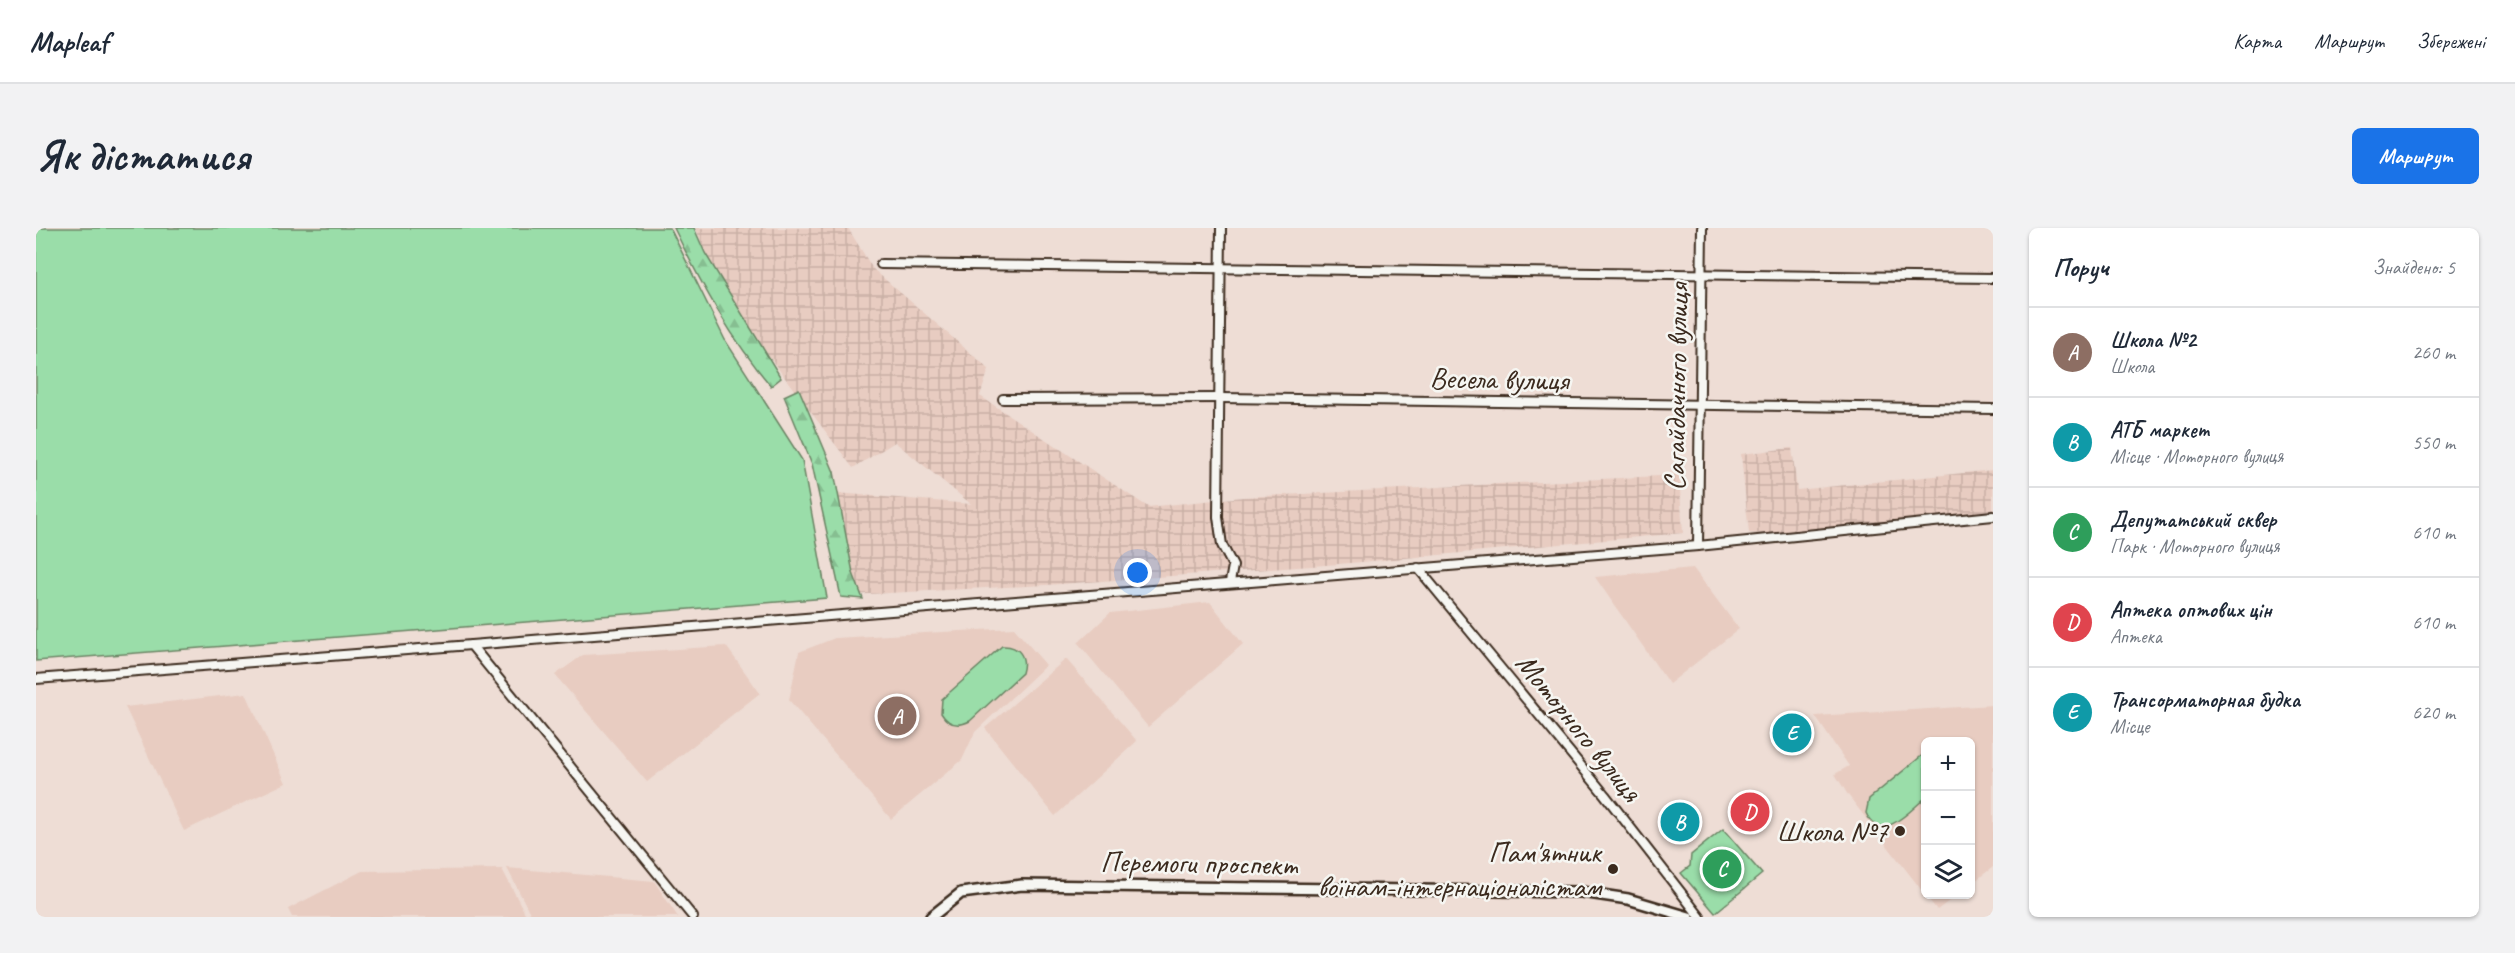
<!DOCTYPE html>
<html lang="uk">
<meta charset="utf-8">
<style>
:root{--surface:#fff;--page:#f2f2f3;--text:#1f2937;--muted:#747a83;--line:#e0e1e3;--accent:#1a73e8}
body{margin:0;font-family:Caveat,sans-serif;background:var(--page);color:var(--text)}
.controls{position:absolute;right:18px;bottom:18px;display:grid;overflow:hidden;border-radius:9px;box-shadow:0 2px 4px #0004}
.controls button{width:54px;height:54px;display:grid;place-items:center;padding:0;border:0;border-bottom:2px solid var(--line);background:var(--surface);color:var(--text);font:30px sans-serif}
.you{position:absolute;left:1102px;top:345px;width:21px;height:21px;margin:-15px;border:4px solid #fff;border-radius:50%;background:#1a73e8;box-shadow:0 0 0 9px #1a73e833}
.badge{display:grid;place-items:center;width:39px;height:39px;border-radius:50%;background:var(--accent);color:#fff;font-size:20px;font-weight:700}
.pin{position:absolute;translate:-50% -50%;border:3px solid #fff;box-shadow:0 2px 6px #0006}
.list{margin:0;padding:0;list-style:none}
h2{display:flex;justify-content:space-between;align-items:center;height:78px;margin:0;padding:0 24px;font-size:26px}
h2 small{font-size:20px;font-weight:400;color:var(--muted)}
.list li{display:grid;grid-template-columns:39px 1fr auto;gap:18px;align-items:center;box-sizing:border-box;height:90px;padding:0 24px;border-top:2px solid var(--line)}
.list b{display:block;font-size:22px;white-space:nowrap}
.list p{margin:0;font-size:20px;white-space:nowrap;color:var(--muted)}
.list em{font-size:20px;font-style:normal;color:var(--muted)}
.icon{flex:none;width:33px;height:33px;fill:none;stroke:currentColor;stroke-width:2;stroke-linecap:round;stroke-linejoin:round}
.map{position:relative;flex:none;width:1957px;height:689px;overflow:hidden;border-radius:9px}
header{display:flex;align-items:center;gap:36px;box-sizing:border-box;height:84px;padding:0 30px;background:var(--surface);border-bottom:2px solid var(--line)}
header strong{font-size:28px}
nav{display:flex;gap:33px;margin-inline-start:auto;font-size:21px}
.intro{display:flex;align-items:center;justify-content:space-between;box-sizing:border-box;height:144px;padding:0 36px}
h1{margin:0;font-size:42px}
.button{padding:15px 27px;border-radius:9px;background:var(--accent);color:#fff;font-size:21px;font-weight:700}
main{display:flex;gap:36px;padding:0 36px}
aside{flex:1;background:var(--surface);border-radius:9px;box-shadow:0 2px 4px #0004}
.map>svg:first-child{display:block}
</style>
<header>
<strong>Mapleaf</strong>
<nav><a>Карта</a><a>Маршрут</a><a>Збережені</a></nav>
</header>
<div class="intro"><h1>Як дістатися</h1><a class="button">Маршрут</a></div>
<main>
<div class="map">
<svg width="1957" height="689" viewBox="0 0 1957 689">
<defs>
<pattern id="industrial-grid" width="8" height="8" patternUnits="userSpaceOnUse" patternTransform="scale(1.5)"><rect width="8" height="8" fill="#e8ccc1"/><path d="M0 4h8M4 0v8" fill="none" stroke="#c8afa5"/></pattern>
<pattern id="forest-firs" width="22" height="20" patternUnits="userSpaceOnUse" patternTransform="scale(1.5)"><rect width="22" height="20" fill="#9adda9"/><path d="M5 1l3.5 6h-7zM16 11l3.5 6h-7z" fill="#86be91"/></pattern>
</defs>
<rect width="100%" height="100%" fill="#eeddd5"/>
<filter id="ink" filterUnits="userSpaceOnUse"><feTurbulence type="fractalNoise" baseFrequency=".0167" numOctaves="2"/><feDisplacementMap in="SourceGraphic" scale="12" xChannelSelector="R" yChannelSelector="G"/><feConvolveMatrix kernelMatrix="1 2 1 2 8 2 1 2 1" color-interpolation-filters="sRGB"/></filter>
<g filter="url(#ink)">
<g fill="#e8ccc1">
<polygon points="1657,340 1703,401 1633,456 1559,349"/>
<polygon points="1174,374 1207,416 1112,499 1042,415 1074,385"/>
<polygon points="978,400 1010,437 939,504 926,532 855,591 753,472 763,424 799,410"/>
<polygon points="690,418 724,465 611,554 519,447 547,427"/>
<polygon points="1030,431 1101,513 1019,588 949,500"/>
<polygon points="210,465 250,555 148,603 89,479"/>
<polygon points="1957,477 1957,639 1935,656 1934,514 1890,514 1890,666 1921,667 1901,682 1812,567 1799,546 1813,538 1779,488"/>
<polygon points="471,640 618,653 642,689 496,689"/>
<polygon points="466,641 491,689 256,689 252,681 326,643"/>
</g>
<g fill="url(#industrial-grid)">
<polygon points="660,0 812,0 837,41 953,141 944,168 1112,279 1207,269 1643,247 1647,305 1303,336 1010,357 813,367 800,265 935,276 859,214 817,240 682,61"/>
<polygon points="1756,220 1761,262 1957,242 1957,285 1764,308 1713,305 1705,226"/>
</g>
<g fill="url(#forest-firs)" stroke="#6a8464" stroke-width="1.5">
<path d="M638,0H658L669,25L745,150L735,158C695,111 665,56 638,0Z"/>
<polygon points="763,161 798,244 817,345 827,371 805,369 776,236 748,168"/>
</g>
<g fill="#9adda9" stroke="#6a8464" stroke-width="1.5">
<polygon points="0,0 634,0 689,112 766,232 791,370 0,433"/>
<path d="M966,418C983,417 991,429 986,445L934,493C922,499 912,497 905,485L906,471Z"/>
<path d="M1889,525V570C1874,583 1844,617 1830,585L1833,571Z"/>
<polygon points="1687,601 1726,646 1679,685 1645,645 1654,638 1655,627"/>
</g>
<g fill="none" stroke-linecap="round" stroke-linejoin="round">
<defs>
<g id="minor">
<polyline points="1185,0 1182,289 1186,317 1197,338 1194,354"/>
<polyline points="845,36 1957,50"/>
<polyline points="967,171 1184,170 1957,181"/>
<polyline points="1662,318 1666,0"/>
<polyline points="1382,340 1569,567 1664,689"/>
<polyline points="0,451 435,417"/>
<polyline points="657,689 435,417 1662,318 1957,288"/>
</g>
<polyline id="tertiary" points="895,689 925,665 986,657 1546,664 1592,671 1653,689"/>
</defs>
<use href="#minor" stroke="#3b2a1e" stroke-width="12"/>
<use href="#tertiary" stroke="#3b2a1e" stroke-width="14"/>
<use href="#minor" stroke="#f6f6f2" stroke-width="8"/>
<use href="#tertiary" stroke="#f6f6f2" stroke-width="9"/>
</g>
</g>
<g fill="#3b2a1e" stroke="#f6f6f2" stroke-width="2">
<circle cx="1864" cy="603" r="6"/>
<circle cx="1577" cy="641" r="6"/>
</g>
<g text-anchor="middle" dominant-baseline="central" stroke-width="5" stroke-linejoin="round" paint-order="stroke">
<g font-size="30" fill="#3b2a1e" stroke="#f6f6f2">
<text transform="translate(1463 151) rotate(1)">Весела вулиця</text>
<text transform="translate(1640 159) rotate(-89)">Сагайдачного вулиця</text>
<text transform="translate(1543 499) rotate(51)">Моторного вулиця</text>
<text transform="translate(1163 635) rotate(1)">Перемоги проспект</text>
</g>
<g font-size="30" fill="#3b2a1e" stroke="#f6f6f2" text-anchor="end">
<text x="1852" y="603">Школа №7</text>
<text x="1565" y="624">Пам'ятник<tspan x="1565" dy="34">воїнам-інтернаціоналістам</tspan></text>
</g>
</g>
</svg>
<div class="controls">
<button>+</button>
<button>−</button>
<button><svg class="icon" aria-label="layers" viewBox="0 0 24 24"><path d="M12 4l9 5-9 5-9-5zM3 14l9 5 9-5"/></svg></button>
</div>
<div class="you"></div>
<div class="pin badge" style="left:861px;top:488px;background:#8d6e63">A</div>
<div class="pin badge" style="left:1644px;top:594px;background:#0f9aa8">B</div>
<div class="pin badge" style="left:1686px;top:641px;background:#2e9e5b">C</div>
<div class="pin badge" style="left:1714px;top:584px;background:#e0444e">D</div>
<div class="pin badge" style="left:1756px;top:505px;background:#0f9aa8">E</div>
</div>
<aside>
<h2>Поруч<small>Знайдено: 5</small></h2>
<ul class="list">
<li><span class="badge" style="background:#8d6e63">A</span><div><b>Школа №2</b><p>Школа</p></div><em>260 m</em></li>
<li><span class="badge" style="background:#0f9aa8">B</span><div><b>АТБ маркет</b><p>Місце · Моторного вулиця</p></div><em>550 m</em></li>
<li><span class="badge" style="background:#2e9e5b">C</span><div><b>Депутатський сквер</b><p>Парк · Моторного вулиця</p></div><em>610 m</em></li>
<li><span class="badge" style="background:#e0444e">D</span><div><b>Аптека оптових цін</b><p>Аптека</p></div><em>610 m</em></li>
<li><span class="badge" style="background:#0f9aa8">E</span><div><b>Трансорматорная будка</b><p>Місце</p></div><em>620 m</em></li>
</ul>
</aside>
</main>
